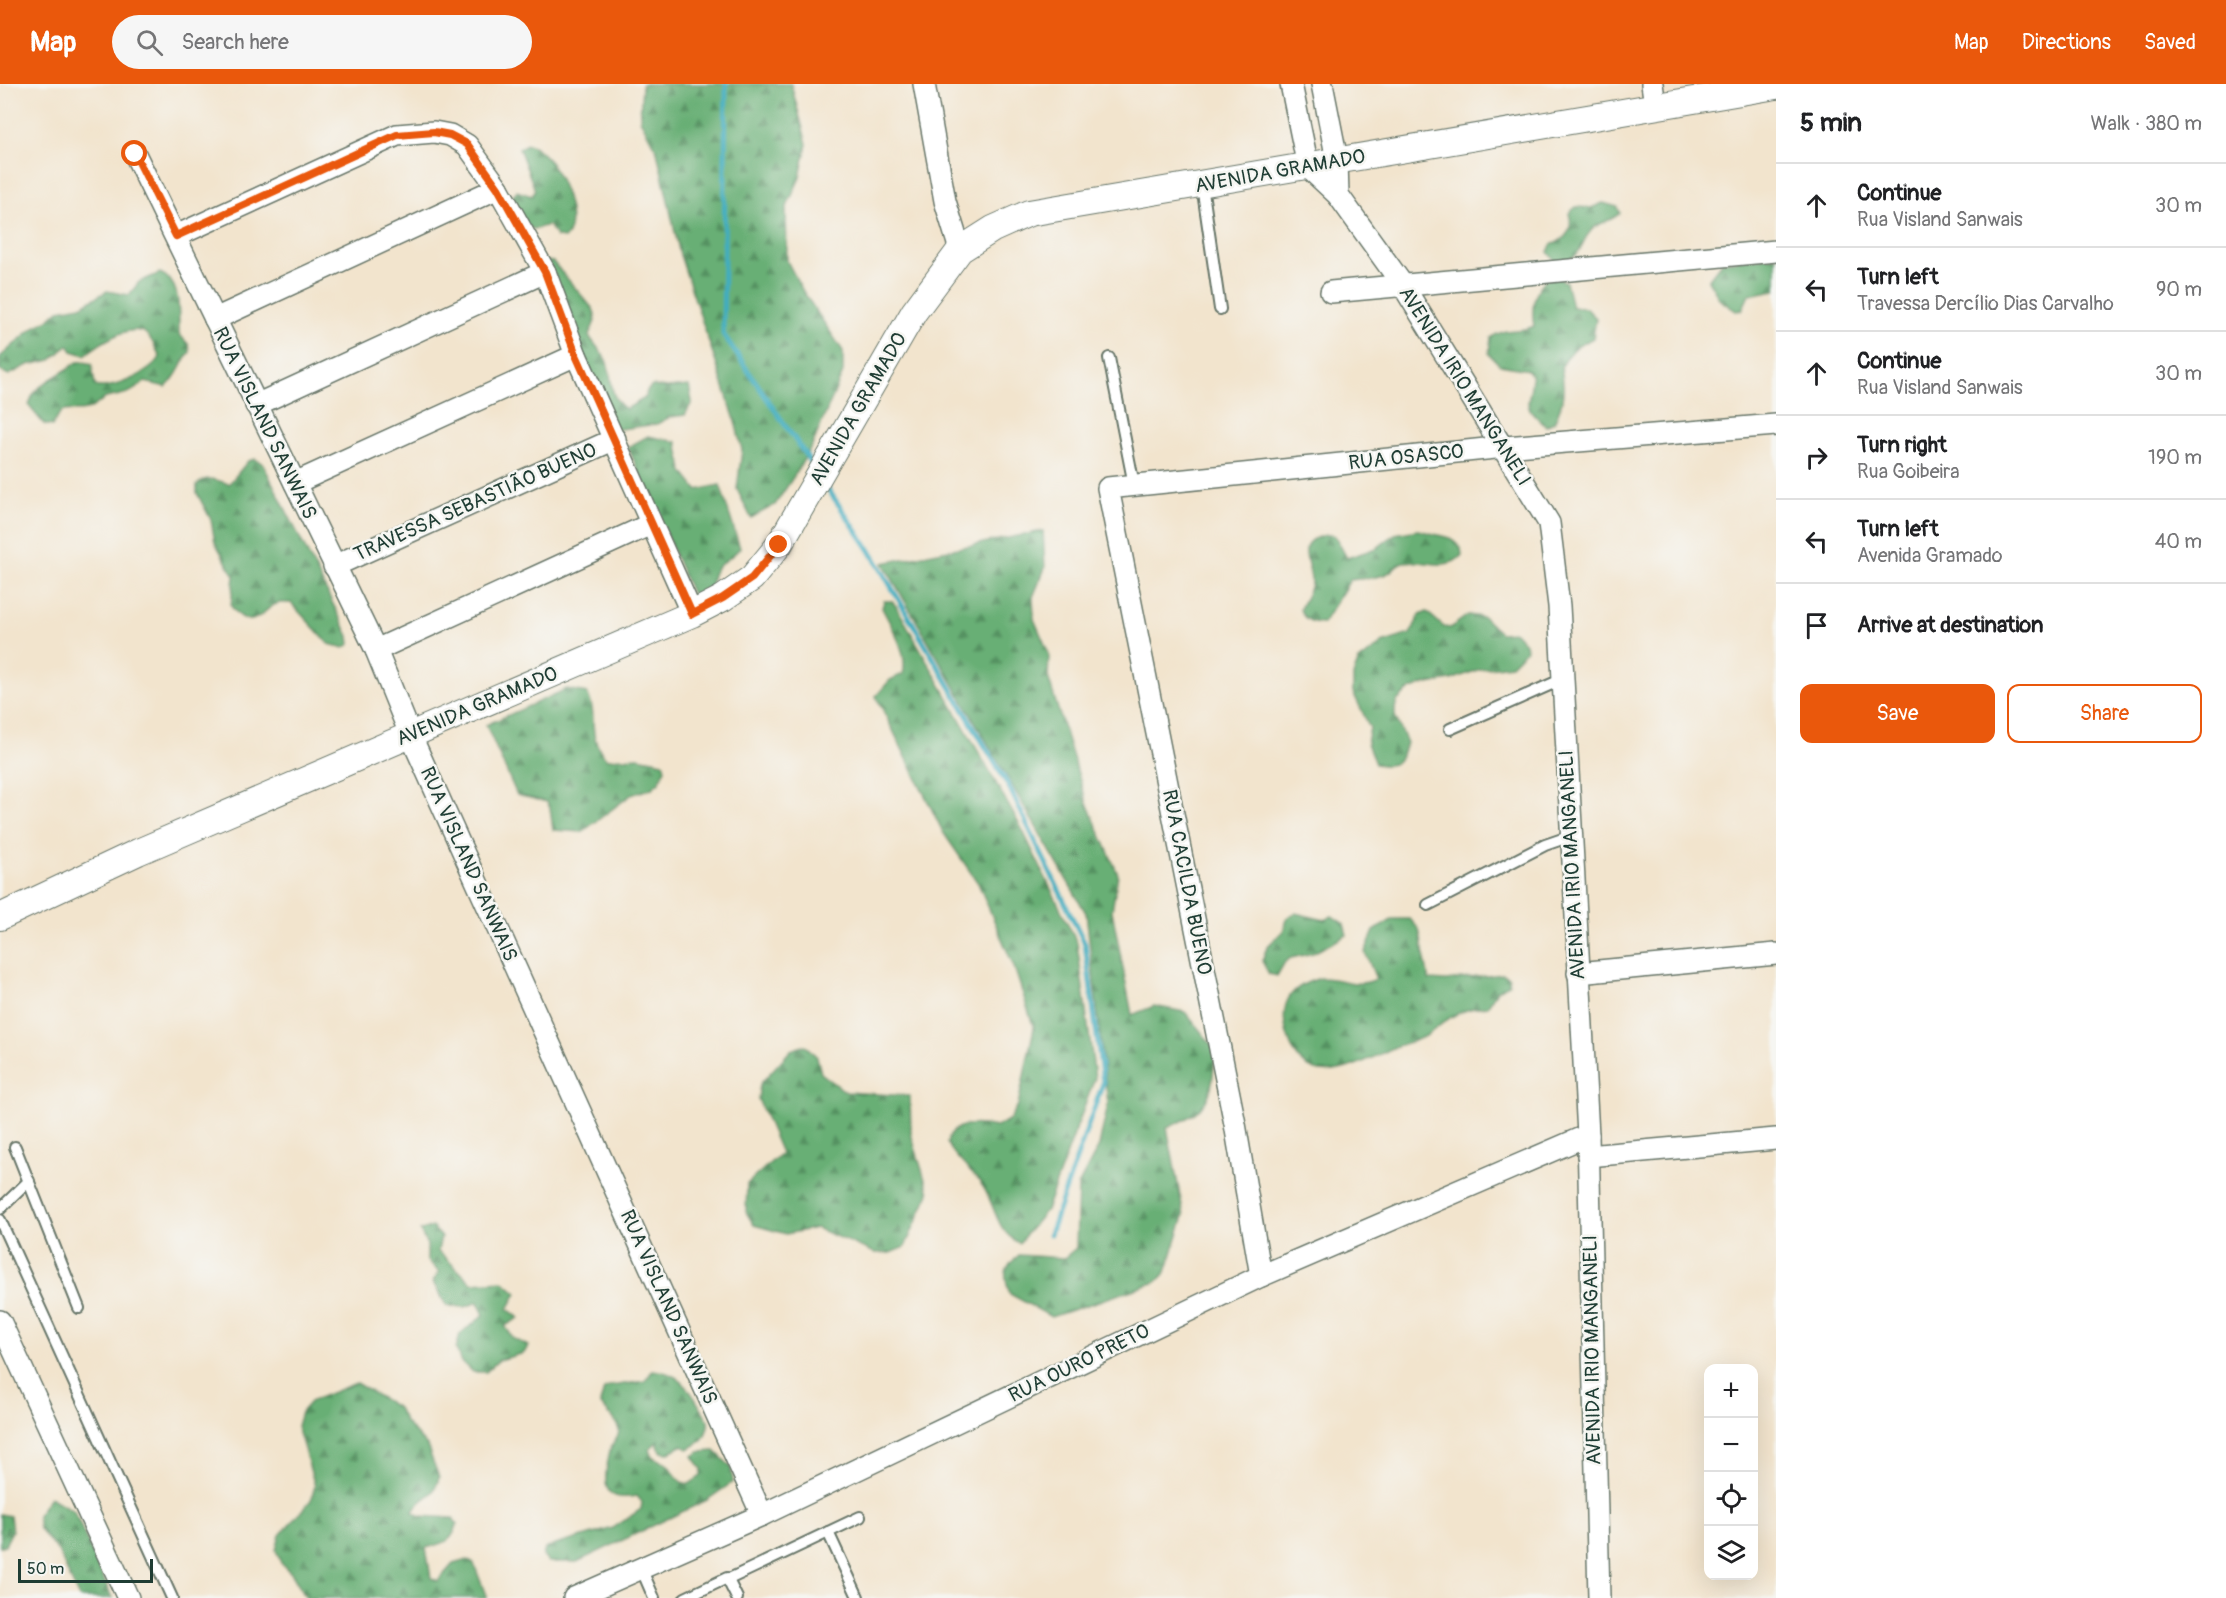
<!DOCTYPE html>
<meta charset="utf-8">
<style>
:root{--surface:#fff;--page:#f6f6f6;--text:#202124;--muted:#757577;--line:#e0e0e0;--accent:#ea580c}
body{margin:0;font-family:Pangolin,sans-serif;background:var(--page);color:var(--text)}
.controls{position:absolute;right:18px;bottom:18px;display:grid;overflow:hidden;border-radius:12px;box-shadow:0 6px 24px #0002}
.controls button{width:54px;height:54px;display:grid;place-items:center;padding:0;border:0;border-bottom:2px solid var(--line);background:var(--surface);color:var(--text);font:30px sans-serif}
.scale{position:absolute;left:18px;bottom:15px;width:135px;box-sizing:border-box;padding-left:6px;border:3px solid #1f3d34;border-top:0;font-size:16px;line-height:21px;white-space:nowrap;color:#1f3d34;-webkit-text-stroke:4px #f6f6f2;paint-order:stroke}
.stop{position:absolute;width:18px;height:18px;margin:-14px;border:4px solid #ea580c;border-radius:50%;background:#fff}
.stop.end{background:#ea580c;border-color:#fff;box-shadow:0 2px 6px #0008}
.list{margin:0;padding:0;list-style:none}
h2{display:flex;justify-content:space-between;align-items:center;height:78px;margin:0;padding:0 24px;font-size:26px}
h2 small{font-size:20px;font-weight:400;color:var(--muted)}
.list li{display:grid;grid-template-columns:39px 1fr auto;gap:18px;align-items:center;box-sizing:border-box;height:84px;padding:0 24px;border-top:2px solid var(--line)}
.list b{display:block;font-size:22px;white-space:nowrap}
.list p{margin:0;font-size:20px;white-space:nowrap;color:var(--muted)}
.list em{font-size:20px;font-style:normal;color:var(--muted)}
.actions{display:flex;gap:12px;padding:18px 24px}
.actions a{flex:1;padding:14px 0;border:2px solid var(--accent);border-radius:12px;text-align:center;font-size:21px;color:var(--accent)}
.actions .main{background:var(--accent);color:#fff}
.icon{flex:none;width:33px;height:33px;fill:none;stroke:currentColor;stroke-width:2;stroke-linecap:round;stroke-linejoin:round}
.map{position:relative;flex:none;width:1776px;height:1514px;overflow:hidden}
header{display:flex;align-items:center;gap:36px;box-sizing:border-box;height:84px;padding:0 30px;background:var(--accent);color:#fff}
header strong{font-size:28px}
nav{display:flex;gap:33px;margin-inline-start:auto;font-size:21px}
.search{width:420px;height:54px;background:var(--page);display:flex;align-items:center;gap:15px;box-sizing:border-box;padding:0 21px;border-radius:33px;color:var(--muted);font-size:22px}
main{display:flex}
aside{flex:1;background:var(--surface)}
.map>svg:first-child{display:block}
</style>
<header>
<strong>Map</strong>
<div class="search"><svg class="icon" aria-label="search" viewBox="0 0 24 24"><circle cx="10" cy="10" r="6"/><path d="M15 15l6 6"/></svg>Search here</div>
<nav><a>Map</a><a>Directions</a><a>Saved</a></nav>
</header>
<main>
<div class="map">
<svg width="1776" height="1514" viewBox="0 0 1776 1514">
<defs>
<pattern id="forest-firs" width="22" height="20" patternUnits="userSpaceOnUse" patternTransform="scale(1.5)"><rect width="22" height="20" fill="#67af75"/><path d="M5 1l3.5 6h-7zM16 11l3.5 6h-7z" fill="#549061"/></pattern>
</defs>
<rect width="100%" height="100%" fill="#f6f6f2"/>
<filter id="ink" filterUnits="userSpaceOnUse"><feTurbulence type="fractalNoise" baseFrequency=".0167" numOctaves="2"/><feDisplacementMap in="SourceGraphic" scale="12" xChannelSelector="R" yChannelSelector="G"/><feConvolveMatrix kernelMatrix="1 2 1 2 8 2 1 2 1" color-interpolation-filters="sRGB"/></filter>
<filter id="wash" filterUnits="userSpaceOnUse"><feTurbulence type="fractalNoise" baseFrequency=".008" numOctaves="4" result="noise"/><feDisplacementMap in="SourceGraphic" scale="24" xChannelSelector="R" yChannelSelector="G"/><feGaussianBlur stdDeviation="1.35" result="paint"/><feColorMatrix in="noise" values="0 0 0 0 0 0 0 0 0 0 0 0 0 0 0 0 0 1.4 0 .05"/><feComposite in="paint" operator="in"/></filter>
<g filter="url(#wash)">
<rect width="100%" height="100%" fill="#f2e4cd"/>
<g fill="url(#forest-firs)" stroke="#437654" stroke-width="1.5">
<polygon points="642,0 791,0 807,60 800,93 786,125 787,177 804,209 843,267 843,288 812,362 794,392 775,421 751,434 737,405 742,366 734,333 680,171 657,67 640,35"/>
<path d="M527,60C552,63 584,135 565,154L557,153L548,141L535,145L528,144L512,113L517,107L532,112L535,106L519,64Z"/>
<path d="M1603,119L1618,123L1620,129C1612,137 1603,137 1595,143C1576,158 1587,177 1555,177L1548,168L1551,161C1565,156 1574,146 1569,129L1576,123L1591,124Z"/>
<polygon points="1776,172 1776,206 1749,211 1742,226 1736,227 1720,216 1708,196 1722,178"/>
<path d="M546,177L553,178L593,225C599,237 592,241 589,252C594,260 602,268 606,276C614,294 607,313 626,325L645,314L647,307L652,302L667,304L689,302L692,318L685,331L670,333L657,340L614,346Z"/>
<path d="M160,189C183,198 178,230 179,250L189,261L190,268C180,280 178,293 166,303L145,298C124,314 127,308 106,314C99,317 93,325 86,326C65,330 65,318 52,342L44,340L29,322C32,303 52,295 66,286C70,284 74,279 78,278C82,276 88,279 92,280L95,302C113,307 152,288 160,273C156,265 152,254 145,249C130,238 96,262 85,271L72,267L68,261L51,276L28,281L9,291L0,287V273L34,243L48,236L59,226L81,222L107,207L129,211L139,198Z"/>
<path d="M1558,194L1566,198L1572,223L1586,224L1596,234L1593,254L1573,265L1561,283C1565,303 1564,319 1554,338L1546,342C1518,317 1531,322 1532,292L1528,286L1500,281L1489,270L1491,254C1505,242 1519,250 1534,242C1531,225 1534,208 1546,195Z"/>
<path d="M648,352L677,358L683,388L697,406L720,401L740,464C724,482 711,478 711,505L700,514L693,513L628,363Z"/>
<path d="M255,375L263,380L349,552L350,560L344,564L329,560L291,519C287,519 280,518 276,520C261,526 253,552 231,522L234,492L215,458L211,436L197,409V401C207,390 217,397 229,400L248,377Z"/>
<path d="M1418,446L1450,454L1461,464L1462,471C1447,489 1422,474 1403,478C1396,480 1394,486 1388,489C1378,495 1361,494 1350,496L1323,539C1312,539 1303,535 1300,525C1303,517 1311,506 1311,498C1312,485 1296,460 1316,454C1323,451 1327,450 1335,452L1347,474L1377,464L1395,450Z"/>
<path d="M1043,447L1045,484L1033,513L1034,535L1049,570L1048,593L1087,719L1118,790L1112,827L1132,931L1154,922L1185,928L1216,966C1210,1014 1214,1023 1167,1044L1184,1132L1166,1188L1156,1198L1051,1233L1010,1210C1003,1191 1003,1185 1019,1171L1064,1174L1076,1164L1078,1102L1099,1062L1108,1020L1086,829L883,479Z"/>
<path d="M884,517H892L896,522L1022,745L1077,859L1095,994L1046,1126L1019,1159C995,1147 996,1121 982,1101C971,1086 956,1076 947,1059C953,1035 979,1040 997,1043L1010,1035L1018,1021L1034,944L1014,883L978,799L943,748L876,612L890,596L903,590C909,569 891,542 882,524Z"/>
<path d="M1427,528L1444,543L1450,544L1468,531L1483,533L1500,549L1515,548L1525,559L1526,566L1511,581L1480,585L1451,596L1422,601L1408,607L1397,617L1395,624V632L1407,659C1398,679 1398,684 1375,680L1367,659L1370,644L1353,608V592L1358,578L1382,559L1410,550L1420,531Z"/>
<path d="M567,605L587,609C600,633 584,650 607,675L638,673L663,678L665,685L659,698L652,704L631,711L582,748L553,746L550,724L547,718L517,711L486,641Z"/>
<polygon points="1295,829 1325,836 1332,832 1344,840 1347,851 1313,869 1291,874 1285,878 1277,892 1269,890 1262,877 1267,863 1283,847 1288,833"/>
<path d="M1393,835H1410L1419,845L1429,896L1446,897L1502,890L1509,893V900L1497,906L1488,922C1477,923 1467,925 1457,930C1445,935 1435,947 1423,953C1414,958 1403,959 1393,964C1356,981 1306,1012 1288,953C1280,929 1284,908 1309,898C1313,897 1318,894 1322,894C1342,894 1357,905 1376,895L1365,868L1374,847Z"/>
<polygon points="805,961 817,973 821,989 846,1008 910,1012 911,1050 929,1109 905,1163 890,1169 875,1169 816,1144 786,1150 754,1141 746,1128 747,1100 781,1069 758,1015 760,1000 791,966"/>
<polygon points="432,1143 441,1152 438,1167 472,1199 503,1197 517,1209 508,1225 519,1234 505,1242 513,1254 528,1262 524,1269 499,1276 486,1288 472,1288 462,1278 456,1265 460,1250 484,1231 478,1218 465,1223 447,1222 433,1198 439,1188 427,1176 427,1161 420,1147"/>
<path d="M653,1286C686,1289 692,1312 709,1337C706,1353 703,1358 688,1365L682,1361L669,1369L662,1368L657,1362L658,1356L649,1366L653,1373L667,1380L681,1398L689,1400L701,1392L702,1385L693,1372L699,1368L715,1367L731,1383L733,1398L707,1416L577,1478H548L543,1472L545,1464L613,1444L641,1425L642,1418L637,1412C611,1417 602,1409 607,1382C608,1376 609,1369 611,1363C614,1358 619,1353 619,1346C617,1337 605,1327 600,1319L604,1305L611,1302L645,1297Z"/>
<path d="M356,1299L398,1324L405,1338L427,1362L439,1393C434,1416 420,1412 413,1428L420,1432L453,1434L457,1440C452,1459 444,1459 426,1464L431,1494L438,1497L453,1480L467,1476L474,1480L487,1514H306L292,1490L281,1479L276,1466L280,1451L311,1416L315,1402L297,1342L301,1328L311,1317Z"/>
<polygon points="50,1413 74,1427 112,1514 79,1514 58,1467 39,1445 37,1431"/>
<polygon points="0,1430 10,1432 12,1447 5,1461 0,1463"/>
</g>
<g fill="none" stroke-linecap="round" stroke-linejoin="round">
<g stroke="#41adc0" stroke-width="5">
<polyline points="726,0 723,250 815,385"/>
<polyline points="823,398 869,465 1009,703 1085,860 1103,999 1050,1150"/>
</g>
</g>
</g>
<g filter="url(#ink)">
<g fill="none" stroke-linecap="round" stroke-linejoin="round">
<defs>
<g id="service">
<polyline points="1202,101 1220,225"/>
<polyline points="1109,274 1134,401"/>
<polyline points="1450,645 1563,595"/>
<polyline points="1428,821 1545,761 1571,752"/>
<polyline points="15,1063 79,1224"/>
<polyline points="0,1125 29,1097"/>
<polyline points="0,1136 172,1514"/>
<polyline points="828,1448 858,1513"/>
<polyline points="641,1484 654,1514"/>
<polyline points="729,1495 860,1433"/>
<polyline points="685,1514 727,1494 737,1514"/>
</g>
<g id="minor">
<polyline points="924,0 945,117 960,166"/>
<polyline points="1291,0 1308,83 1338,111 1402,200 1549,439 1559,522 1588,1051 1599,1514"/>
<polyline points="1322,0 1337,76 1338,111"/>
<polyline points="1652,0 1655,21"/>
<polyline points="135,70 376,566 410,650 762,1431"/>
<polyline points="176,152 397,51 434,48 450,51 467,61 498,104 545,188 576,271 692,530"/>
<polyline points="1331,208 1776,167"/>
<polyline points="215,235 498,104"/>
<polyline points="256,321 545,188"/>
<polyline points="295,399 576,271"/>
<polyline points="334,482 615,355"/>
<polyline points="376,566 651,440"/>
<polyline points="1578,889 1776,870"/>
<polyline points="1588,1072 1776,1055"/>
<polyline points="1261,1192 1235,1040 1108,404 1505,363 1776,341"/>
<polyline points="0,1237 128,1514"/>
<polyline points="574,1514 762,1431 1261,1192 1588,1051"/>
</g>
<polyline id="tertiary" points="0,833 138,768 692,530 723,514 752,494 779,461 914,228 960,166 993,145 1029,129 1776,2"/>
</defs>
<use href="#service" stroke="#69776a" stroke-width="14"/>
<use href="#minor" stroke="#69776a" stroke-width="24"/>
<use href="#tertiary" stroke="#69776a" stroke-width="28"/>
<use href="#service" stroke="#fff" stroke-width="10"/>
<use href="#minor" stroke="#fff" stroke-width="21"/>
<use href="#tertiary" stroke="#fff" stroke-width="26"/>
</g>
</g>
<g fill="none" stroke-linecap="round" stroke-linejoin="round" filter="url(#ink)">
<polyline stroke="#ea580c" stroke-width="8" points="135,70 176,152 397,51 434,48 450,51 467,60 498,104 545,188 576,271 692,530 723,514 752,494 779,461"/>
</g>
<g text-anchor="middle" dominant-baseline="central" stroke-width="5" stroke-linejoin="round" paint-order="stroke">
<g font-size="20" fill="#1f3d34" stroke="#f6f6f2">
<text transform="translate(1280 87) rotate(-10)">AVENIDA GRAMADO</text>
<text transform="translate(1465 302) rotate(58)">AVENIDA IRIO MANGANELI</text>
<text transform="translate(858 325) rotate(-60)">AVENIDA GRAMADO</text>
<text transform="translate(265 339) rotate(64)">RUA VISLAND SANWAIS</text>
<text transform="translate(1406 373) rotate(-6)">RUA OSASCO</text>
<text transform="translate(475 418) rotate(-24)">TRAVESSA SEBASTIÃO BUENO</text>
<text transform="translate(477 622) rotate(-23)">AVENIDA GRAMADO</text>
<text transform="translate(469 780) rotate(66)">RUA VISLAND SANWAIS</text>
<text transform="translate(1572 781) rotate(-93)">AVENIDA IRIO MANGANELI</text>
<text transform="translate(1187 798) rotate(79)">RUA CACILDA BUENO</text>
<text transform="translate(669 1223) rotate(66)">RUA VISLAND SANWAIS</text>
<text transform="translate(1592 1266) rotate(-91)">AVENIDA IRIO MANGANELI</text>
<text transform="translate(1079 1279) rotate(-26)">RUA OURO PRETO</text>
</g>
</g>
</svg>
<div class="controls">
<button>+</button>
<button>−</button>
<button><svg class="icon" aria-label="locate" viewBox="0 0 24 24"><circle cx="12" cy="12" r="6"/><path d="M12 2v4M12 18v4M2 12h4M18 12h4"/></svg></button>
<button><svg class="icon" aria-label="layers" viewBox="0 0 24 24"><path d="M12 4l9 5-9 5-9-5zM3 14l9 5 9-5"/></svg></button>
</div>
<div class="scale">50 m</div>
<div class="stop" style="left:135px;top:70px"></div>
<div class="stop end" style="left:779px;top:461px"></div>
</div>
<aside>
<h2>5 min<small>Walk · 380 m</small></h2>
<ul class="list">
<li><svg class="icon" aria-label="ahead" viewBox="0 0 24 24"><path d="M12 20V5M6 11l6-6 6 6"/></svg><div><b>Continue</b><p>Rua Visland Sanwais</p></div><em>30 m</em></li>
<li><svg class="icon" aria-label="left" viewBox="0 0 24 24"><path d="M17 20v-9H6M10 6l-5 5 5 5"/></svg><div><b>Turn left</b><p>Travessa Dercílio Dias Carvalho</p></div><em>90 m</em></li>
<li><svg class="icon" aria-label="ahead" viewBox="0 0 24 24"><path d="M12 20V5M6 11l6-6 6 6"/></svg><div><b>Continue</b><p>Rua Visland Sanwais</p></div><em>30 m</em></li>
<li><svg class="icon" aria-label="right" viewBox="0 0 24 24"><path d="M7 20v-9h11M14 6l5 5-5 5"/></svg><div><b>Turn right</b><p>Rua Goibeira</p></div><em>190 m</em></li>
<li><svg class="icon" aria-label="left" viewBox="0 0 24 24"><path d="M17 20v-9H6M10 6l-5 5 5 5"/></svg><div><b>Turn left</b><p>Avenida Gramado</p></div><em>40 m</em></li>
<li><svg class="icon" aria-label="arrive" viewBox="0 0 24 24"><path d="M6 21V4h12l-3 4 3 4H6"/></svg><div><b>Arrive at destination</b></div></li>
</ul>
<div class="actions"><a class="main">Save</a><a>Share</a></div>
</aside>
</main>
